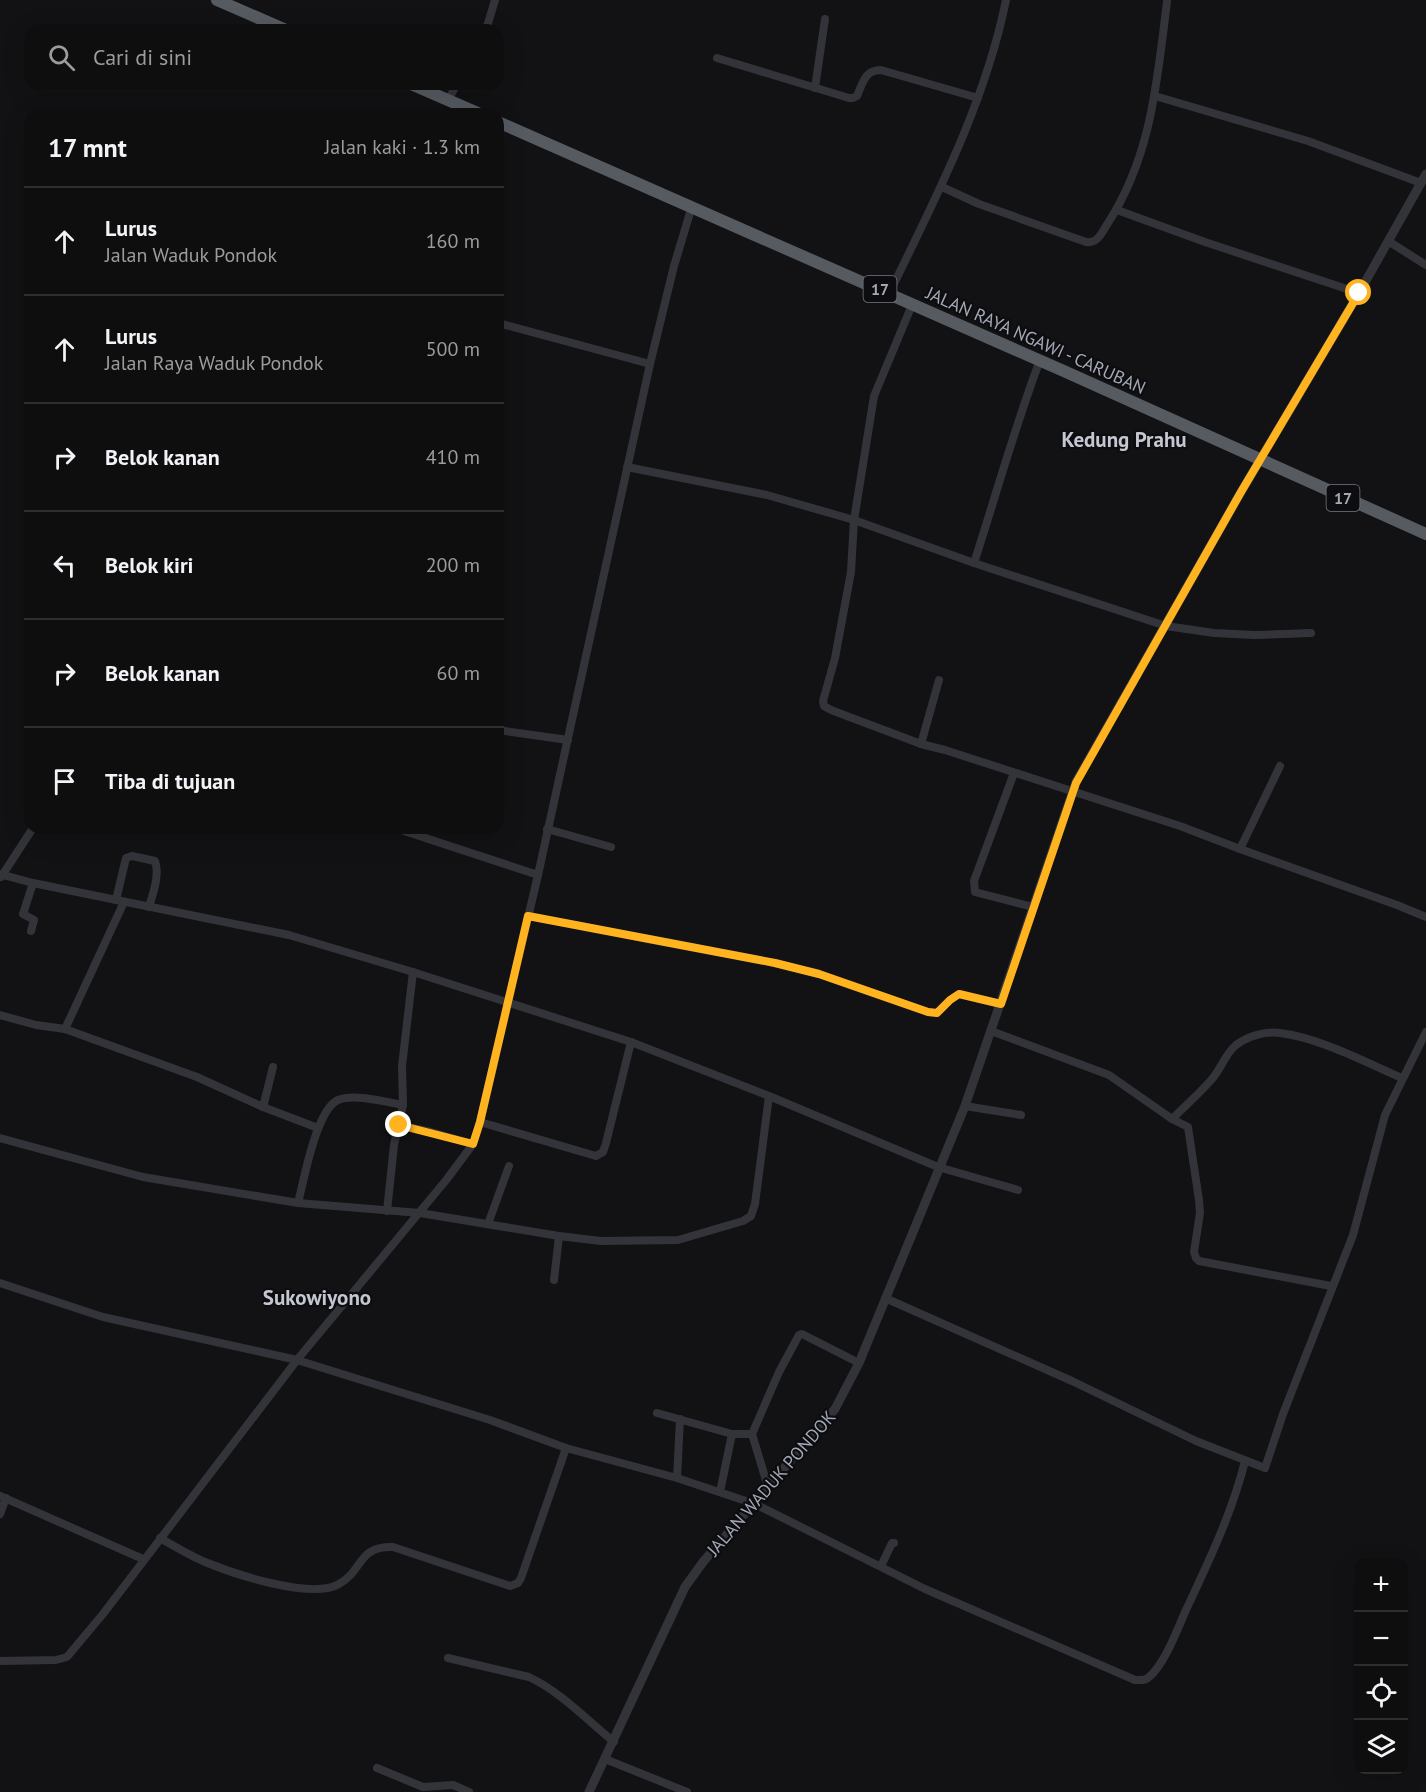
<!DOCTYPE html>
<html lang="id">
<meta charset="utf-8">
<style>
:root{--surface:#0e0e0f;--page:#171718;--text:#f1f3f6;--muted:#9b9c9e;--line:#2e2e2f}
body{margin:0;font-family:"PT Sans",sans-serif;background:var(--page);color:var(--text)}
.controls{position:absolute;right:18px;bottom:18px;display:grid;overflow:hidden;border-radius:12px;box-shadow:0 6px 24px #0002}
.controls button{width:54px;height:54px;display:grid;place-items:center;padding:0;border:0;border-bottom:2px solid var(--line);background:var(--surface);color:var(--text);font:30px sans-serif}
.stop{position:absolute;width:18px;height:18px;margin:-14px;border:4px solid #ffb41f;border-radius:50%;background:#fff}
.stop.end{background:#ffb41f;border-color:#fff;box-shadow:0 2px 6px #0008}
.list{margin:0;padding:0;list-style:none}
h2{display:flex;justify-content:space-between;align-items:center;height:78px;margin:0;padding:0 24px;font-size:26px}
h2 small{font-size:20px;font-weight:400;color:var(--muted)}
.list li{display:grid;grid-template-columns:39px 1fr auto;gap:18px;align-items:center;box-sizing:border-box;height:108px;padding:0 24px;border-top:2px solid var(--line)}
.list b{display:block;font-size:22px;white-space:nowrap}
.list p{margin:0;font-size:20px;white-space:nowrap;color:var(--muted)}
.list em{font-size:20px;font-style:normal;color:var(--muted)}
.icon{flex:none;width:33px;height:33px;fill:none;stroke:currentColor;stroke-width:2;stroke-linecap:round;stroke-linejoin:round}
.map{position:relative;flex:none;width:1426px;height:1792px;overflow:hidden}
.search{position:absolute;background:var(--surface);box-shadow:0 6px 24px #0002;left:24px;top:24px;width:480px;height:66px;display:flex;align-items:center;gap:15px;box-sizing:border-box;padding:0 21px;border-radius:18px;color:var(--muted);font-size:22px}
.panel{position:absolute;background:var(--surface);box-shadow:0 6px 24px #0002;left:24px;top:108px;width:480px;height:726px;border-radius:18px}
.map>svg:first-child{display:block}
</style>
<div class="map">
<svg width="1426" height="1792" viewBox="0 0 1426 1792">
<rect width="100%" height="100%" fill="#121214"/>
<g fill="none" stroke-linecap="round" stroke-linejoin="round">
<g stroke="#333439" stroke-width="8">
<polyline points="486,30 495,0"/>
<path d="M717,58L849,98H853L857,96C863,82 865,70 881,70L978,98"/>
<polyline points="815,88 825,19"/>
<polyline points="1155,96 1308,141 1421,183"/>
<polyline points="448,100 457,84"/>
<polyline points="455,114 457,104"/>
<path d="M942,187L979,204L1086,242C1098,244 1102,232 1108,223C1152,155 1157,80 1167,2"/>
<polyline points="1117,210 1205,242 1359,293"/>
<polyline points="1388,241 1426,265"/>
<path d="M889,294C935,199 985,104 1006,0"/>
<polyline points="912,305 874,396 854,520 851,572 835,658 823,701 824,706 831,710 921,744 945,750 1180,826 1240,849 1397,905 1426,917"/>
<polyline points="498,323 650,364"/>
<polyline points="627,467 767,495 854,520 974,563 1166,626 1214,633 1255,635 1311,633"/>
<path d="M974,563C996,495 1015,426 1040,360"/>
<polyline points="498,730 568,740"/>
<polyline points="921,744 939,680"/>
<polyline points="1014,773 974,881 975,892 1033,907"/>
<polyline points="395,828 538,875"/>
<polyline points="547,829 611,847"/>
<polyline points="1240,849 1280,766"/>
<polyline points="0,874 33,883 289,935 413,972 631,1042 769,1096 938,1167 1018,1190"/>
<polyline points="1,877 33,828"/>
<path d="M116,900L126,858L132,856L155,861C160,875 153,893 149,907"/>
<polyline points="528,916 775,963 819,974 928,1012 937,1013 950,1000 959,994 1001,1004"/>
<polyline points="31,931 34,920 23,914 33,883"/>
<polyline points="0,1015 36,1025 65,1029 197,1077 263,1107 318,1128"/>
<polyline points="65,1029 124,902"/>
<polyline points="991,1031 1109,1075 1172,1119"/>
<polyline points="965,1106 1021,1115"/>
<polyline points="263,1107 273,1067"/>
<polyline points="480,1122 596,1156 603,1152 606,1143 631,1042"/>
<polyline points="399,1125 431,1132 473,1144"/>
<polyline points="0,1138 143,1177 298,1203 420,1213 559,1236 601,1241 678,1240 743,1221 751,1216 755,1204 769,1096"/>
<path d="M298,1203C304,1180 316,1110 338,1100C354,1093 386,1102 403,1105"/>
<polyline points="387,1211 394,1145 403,1105 402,1066 413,972"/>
<polyline points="488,1224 509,1166"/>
<polyline points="554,1280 559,1236"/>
<path d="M0,1283L103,1317L297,1360L490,1420L566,1448L677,1478L755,1504L925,1589L1135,1680C1140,1680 1144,1681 1148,1678C1165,1664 1177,1630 1186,1610C1209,1561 1232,1513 1245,1461"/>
<path d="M1331,1286L1199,1261L1196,1258L1194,1252L1200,1213L1199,1200L1188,1127L1172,1119C1185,1106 1200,1093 1212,1079C1221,1069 1225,1054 1236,1045C1248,1036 1265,1031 1280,1033C1320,1038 1365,1062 1402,1078"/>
<polyline points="885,1298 1072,1381 1196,1441 1265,1468 1283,1414 1353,1235 1385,1115 1426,1032"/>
<polyline points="657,1413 732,1434 752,1434 768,1487"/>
<polyline points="752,1434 779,1372 799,1335 802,1334 859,1363"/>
<polyline points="677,1478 680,1419"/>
<polyline points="720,1492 732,1434"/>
<polyline points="0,1496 143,1559"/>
<polyline points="0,1514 6,1498"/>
<path d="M160,1538C174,1546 189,1555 205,1562C234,1574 312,1600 339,1584C364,1570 357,1546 393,1547L510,1586L518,1583L521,1578L566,1448"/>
<polyline points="881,1566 892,1543 894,1543"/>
<path d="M448,1658L529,1677C561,1692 587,1720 614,1742"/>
<polyline points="0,1661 56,1660 67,1657 103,1614 297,1360 447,1179 473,1144 480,1122 538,875 650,364 674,266 692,206"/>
<polyline points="605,1759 687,1792"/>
<polyline points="377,1768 423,1787 453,1785 469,1792"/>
</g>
<polyline stroke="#333439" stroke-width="9" points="589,1792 685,1587 703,1562 835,1409 859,1363 965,1106 1076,782 1241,492 1359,293 1426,174"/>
<g stroke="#565a61" stroke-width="12">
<polyline points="217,0 286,30"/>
<polyline points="411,84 480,114"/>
<polyline points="498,122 1066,372 1426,534"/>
</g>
</g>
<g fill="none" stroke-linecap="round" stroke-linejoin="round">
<polyline stroke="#ffb41f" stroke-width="8" points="399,1125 473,1144 480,1122 528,916 775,963 819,974 928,1012 937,1013 950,1000 959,994 1001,1004 1076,783 1241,492 1359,293"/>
</g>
<g text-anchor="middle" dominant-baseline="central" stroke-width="4.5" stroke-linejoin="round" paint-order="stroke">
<g fill="#0d0d0f" stroke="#757a84" stroke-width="1.5">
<rect x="863.5" y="276" width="33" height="26" rx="4.5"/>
<rect x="1326.5" y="485" width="33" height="26" rx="4.5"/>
</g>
<g font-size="16" font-weight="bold" fill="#a2a8b6">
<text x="880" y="289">17</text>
<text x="1343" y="498">17</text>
</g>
<g font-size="18" fill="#a2a8b6" stroke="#0d0d0f">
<text transform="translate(1036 340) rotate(24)">JALAN RAYA NGAWI - CARUBAN</text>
<text transform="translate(771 1483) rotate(-49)">JALAN WADUK PONDOK</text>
</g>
<g font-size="21" font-weight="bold" fill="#c4c7d1" stroke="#0d0d0f">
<text x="1124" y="439">Kedung Prahu</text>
<text x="317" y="1297">Sukowiyono</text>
</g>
</g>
</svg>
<div class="controls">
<button>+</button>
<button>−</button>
<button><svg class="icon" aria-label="locate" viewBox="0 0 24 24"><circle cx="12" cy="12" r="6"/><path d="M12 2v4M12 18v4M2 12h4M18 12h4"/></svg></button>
<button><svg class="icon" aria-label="layers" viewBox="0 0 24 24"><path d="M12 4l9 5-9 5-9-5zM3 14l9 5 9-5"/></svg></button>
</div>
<div class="stop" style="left:1359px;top:293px"></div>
<div class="stop end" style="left:399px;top:1125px"></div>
<div class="search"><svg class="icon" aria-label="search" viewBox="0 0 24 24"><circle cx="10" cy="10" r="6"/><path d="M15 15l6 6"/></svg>Cari di sini</div>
<section class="panel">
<h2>17 mnt<small>Jalan kaki · 1.3 km</small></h2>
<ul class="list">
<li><svg class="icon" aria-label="ahead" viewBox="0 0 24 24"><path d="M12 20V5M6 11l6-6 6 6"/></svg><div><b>Lurus</b><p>Jalan Waduk Pondok</p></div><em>160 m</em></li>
<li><svg class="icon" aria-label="ahead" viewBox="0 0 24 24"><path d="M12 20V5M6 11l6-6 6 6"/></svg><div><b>Lurus</b><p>Jalan Raya Waduk Pondok</p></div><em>500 m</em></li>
<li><svg class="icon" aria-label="right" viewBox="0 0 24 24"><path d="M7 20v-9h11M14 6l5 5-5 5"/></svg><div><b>Belok kanan</b></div><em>410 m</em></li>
<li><svg class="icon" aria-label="left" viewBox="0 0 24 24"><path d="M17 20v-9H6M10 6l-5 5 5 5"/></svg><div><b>Belok kiri</b></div><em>200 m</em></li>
<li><svg class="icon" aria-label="right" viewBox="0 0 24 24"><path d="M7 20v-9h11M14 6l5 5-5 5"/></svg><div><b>Belok kanan</b></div><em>60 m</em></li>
<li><svg class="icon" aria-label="arrive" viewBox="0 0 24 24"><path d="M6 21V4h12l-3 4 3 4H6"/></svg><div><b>Tiba di tujuan</b></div></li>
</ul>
</section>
</div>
